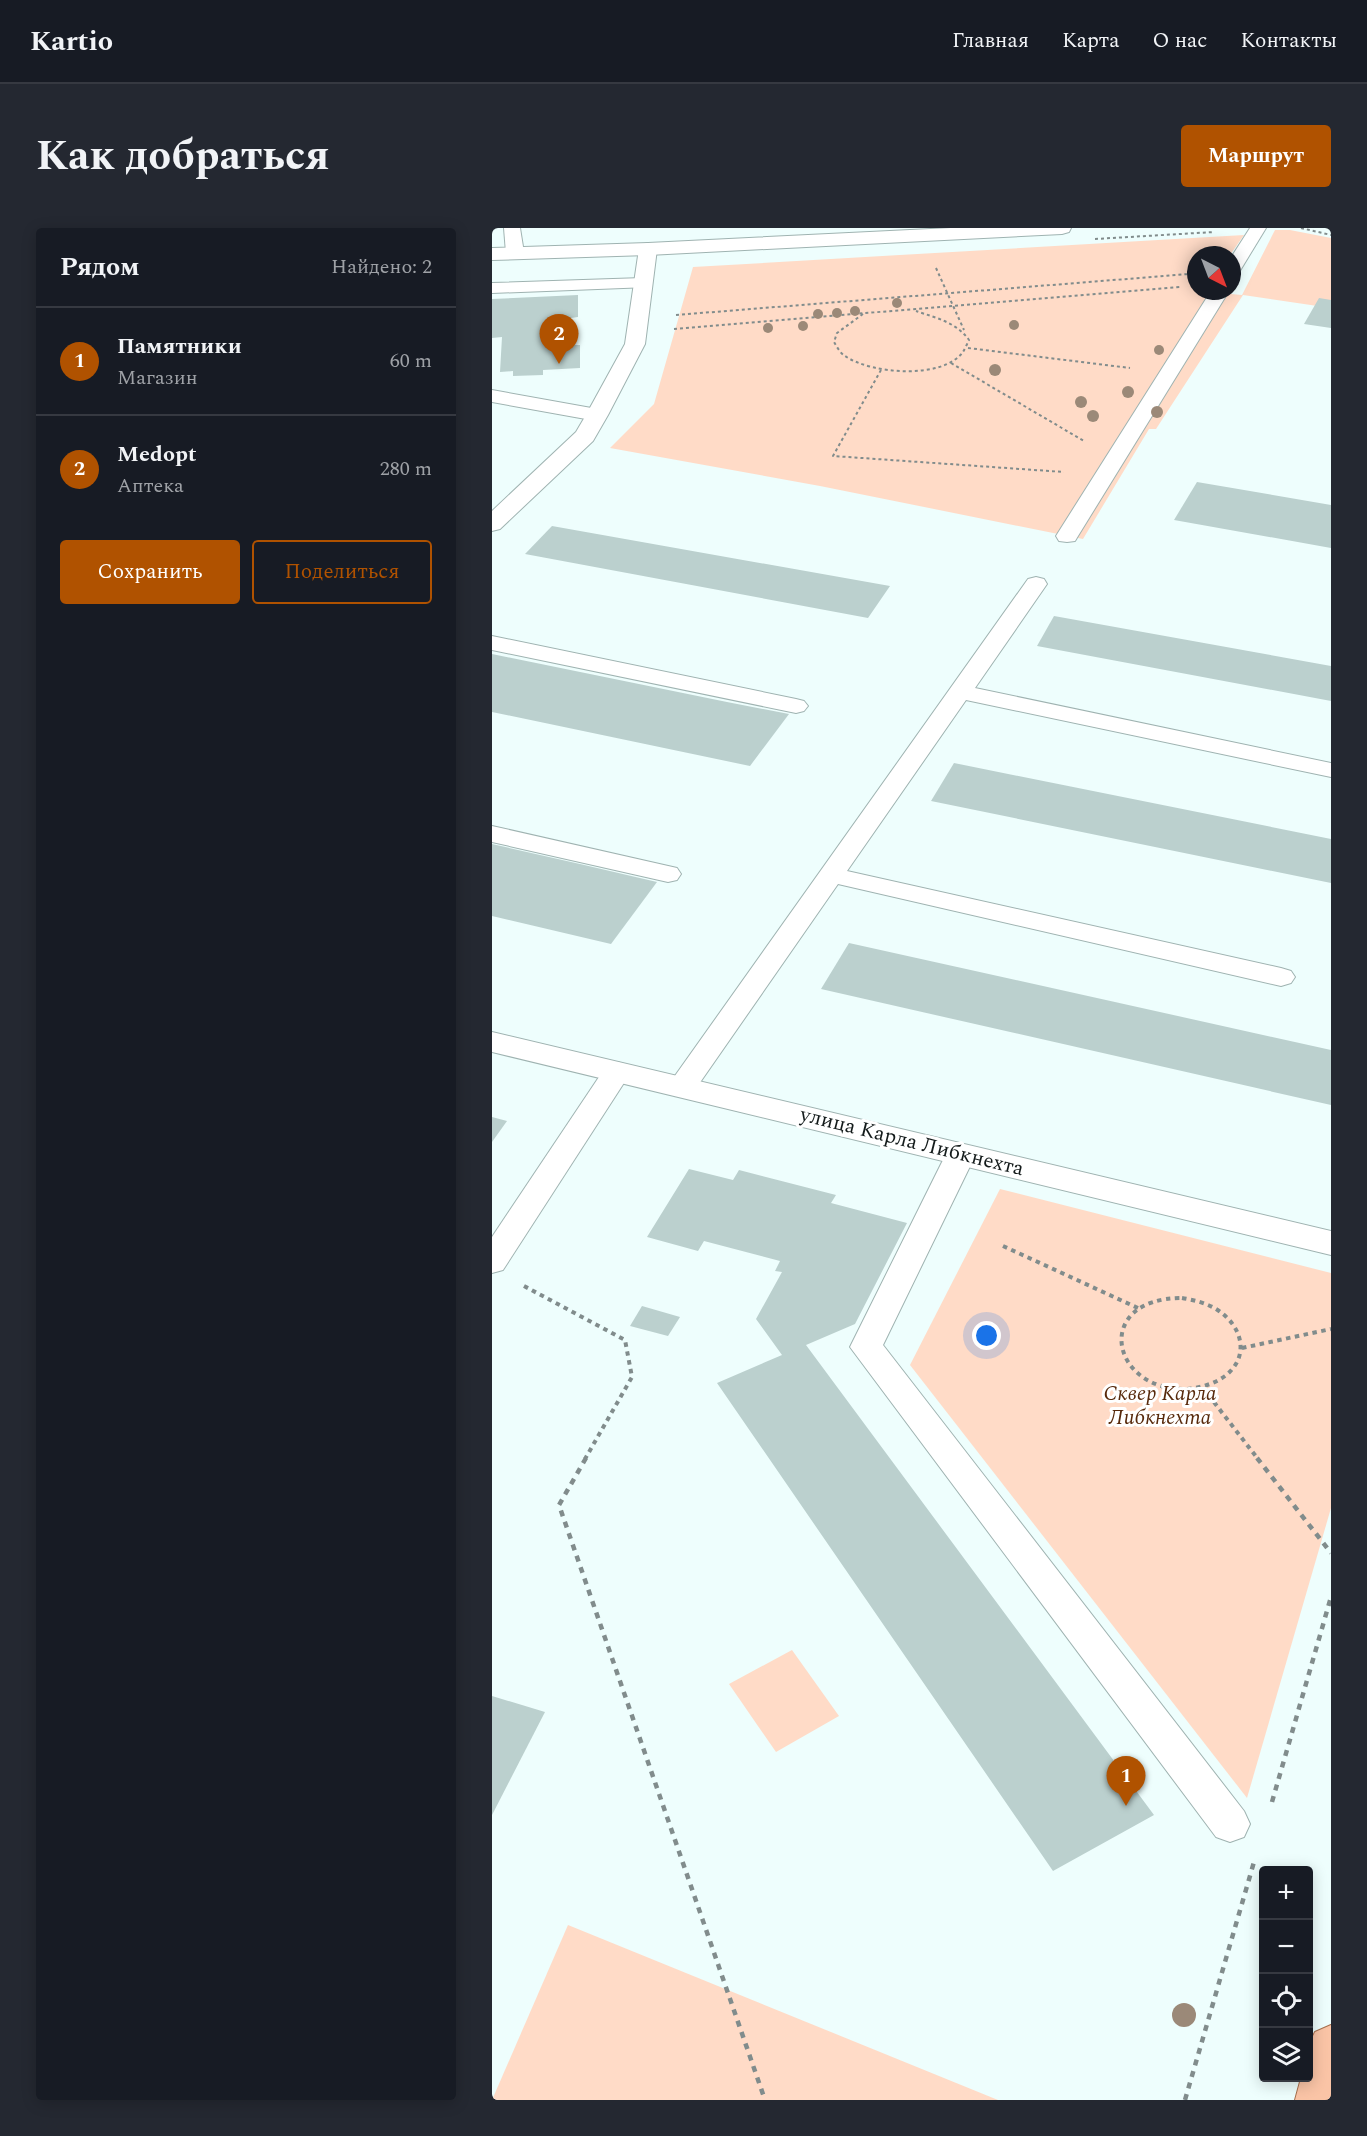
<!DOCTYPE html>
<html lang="ru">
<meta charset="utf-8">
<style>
:root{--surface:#171b24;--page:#242831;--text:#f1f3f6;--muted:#9ea1a6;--line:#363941;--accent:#b05200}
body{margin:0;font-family:Spectral,serif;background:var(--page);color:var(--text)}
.controls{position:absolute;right:18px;bottom:18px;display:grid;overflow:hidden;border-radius:6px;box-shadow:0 3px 15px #0003}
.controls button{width:54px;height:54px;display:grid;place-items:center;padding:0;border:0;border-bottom:2px solid var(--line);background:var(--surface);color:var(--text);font:30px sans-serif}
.compass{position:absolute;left:695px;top:18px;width:54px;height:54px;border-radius:50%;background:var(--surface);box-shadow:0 3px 15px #0003;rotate:138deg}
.you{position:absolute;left:495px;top:1108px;width:21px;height:21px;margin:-15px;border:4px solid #fff;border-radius:50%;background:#1a73e8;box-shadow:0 0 0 9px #1a73e833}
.badge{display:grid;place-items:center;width:39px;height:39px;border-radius:50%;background:var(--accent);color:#fff;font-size:20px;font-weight:700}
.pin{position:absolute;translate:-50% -50px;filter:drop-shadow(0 2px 3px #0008)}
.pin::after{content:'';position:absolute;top:32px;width:21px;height:18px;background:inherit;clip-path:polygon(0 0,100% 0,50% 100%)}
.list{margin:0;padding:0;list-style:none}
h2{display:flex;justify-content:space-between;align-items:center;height:78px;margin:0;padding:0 24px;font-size:26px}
h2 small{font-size:20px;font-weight:400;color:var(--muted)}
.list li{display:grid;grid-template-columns:39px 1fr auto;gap:18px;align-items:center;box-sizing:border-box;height:108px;padding:0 24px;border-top:2px solid var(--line)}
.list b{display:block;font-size:22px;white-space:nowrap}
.list p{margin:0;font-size:20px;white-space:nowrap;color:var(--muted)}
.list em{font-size:20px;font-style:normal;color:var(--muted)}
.actions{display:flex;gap:12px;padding:18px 24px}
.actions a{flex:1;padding:14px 0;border:2px solid var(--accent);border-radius:6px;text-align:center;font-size:21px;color:var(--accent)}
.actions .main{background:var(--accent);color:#fff}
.icon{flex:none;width:33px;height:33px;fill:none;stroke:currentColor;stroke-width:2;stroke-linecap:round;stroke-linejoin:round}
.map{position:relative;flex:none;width:839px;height:1872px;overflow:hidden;border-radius:6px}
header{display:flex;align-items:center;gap:36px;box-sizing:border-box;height:84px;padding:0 30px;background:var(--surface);border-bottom:2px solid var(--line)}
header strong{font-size:28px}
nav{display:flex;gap:33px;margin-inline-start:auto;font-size:21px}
.intro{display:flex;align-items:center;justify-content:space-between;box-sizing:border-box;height:144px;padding:0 36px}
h1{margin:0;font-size:42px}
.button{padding:15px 27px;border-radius:6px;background:var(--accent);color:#fff;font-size:21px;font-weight:700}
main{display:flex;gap:36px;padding:0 36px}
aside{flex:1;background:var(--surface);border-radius:6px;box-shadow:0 3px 15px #0003}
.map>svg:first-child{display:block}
</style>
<header>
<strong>Kartio</strong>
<nav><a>Главная</a><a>Карта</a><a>О нас</a><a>Контакты</a></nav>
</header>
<div class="intro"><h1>Как добраться</h1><a class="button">Маршрут</a></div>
<main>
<aside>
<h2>Рядом<small>Найдено: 2</small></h2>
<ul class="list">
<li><span class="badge">1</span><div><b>Памятники</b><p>Магазин</p></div><em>60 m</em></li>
<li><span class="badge">2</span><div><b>Medopt</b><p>Аптека</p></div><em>280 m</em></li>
</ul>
<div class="actions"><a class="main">Сохранить</a><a>Поделиться</a></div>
</aside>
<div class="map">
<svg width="839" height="1872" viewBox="0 0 839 1872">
<rect width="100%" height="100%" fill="#eefefd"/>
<g fill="#ffdbc7">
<polygon points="783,2 798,2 839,10 839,80 751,67 664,201 657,201 591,311 328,258 118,220 162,176 201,39 752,7 738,27 704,27 704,63 750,67"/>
<polygon points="508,961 839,1045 839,1280 755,1570 418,1137"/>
<polygon points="300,1422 347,1488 284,1524 237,1456"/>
<polygon points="76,1697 506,1872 0,1872"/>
</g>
<g fill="#bbd0ce">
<polygon points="86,67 86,89 79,90 79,117 88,117 88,140 51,142 51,147 21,148 21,143 8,144 10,109 0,110 0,71"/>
<polygon points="827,70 839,72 839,100 812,96"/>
<polygon points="705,254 839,277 839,320 682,292"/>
<polygon points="60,298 398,358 376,390 33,326"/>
<polygon points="562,388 839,438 839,473 545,418"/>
<polygon points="0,426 235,474 297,486 258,538 0,484"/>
<polygon points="462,535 839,611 839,655 439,573"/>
<polygon points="0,616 88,636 165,654 119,716 0,688"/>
<polygon points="357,715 839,822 839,877 329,761"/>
<polygon points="0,889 15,893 0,914"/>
<polygon points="197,941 241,952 247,942 344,967 339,975 415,995 363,1096 314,1117 662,1587 561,1643 225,1155 290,1127 264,1091 290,1044 283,1043 288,1033 212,1013 206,1023 155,1009"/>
<polygon points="150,1078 188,1089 176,1108 138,1098"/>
<polygon points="0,1468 53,1484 0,1587"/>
</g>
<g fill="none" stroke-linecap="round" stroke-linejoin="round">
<defs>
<g id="service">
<polygon points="12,0 28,0 32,25 29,29 17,29 14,25"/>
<polygon points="758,0 774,0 746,46 740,47 740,28"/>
<polygon points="151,50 157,51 160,55 157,59 0,65 0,55"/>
<polygon points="719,63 737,63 586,308 583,313 575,314 567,313 564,308"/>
<polygon points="0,162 105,181 112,183 115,187 112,191 105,193 0,174"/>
<polygon points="544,349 552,351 555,356 483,460 839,535 839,549 474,472 355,643 789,740 799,743 803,749 799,755 789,758 346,656 200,866 190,869 180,866 176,859 180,852 536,351"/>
<polygon points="0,408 304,471 312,473 316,478 312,483 304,485 0,422"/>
<polygon points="0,598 185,640 189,646 185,652 176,654 0,614"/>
<polygon points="125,834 135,837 139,844 11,1042 0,1045 0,1009 115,837"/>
<polygon points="469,916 480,919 484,926 391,1117 752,1583 758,1596 752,1609 738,1614 724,1609 358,1119 454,926 458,919"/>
</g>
<g id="minor">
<polygon points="156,15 163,17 165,21 153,116 116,187 101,213 8,301 0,303 0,283 84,204 94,187 133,116 147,21 149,17"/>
<polygon points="0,804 839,1003 839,1027 0,824"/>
</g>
<polygon id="tertiary" points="459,0 579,0 577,4 570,6 156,27 0,32 0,20 156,15"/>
<polygon id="primary" points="839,1797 839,1872 803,1872 809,1850 816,1850 816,1818 823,1804"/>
</defs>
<use href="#service" stroke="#9fb3b1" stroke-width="2"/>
<use href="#minor" stroke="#9fb3b1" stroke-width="2"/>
<use href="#tertiary" stroke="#9fb3b1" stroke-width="2"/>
<use href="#primary" stroke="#a7704e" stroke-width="2"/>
<g stroke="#818c8c" stroke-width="2" stroke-dasharray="3 3" stroke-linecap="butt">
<polyline points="809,0 839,7"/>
<polyline points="603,11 722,4"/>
<polyline points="444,40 472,102"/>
<path d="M371,86L345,105L342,114C345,119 348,125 353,128C379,146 450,152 471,124C473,121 475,116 477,112C464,94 444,90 424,83"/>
<polyline points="184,87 697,46"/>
<polyline points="182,101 688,59"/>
<polyline points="476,120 638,140"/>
<polyline points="459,135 592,213"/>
<polyline points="389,142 341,228 572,244"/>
</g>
<g stroke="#818c8c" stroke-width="4" stroke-dasharray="4.5 4.5" stroke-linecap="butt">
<polyline points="511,1018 646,1080"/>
<polyline points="32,1058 133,1112 140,1149 93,1231"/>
<path d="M690,1070C702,1072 714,1075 724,1081C750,1097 759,1128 733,1148C722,1156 708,1160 694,1161C618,1163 600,1070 690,1070Z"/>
<polyline points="750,1120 839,1101"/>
<polyline points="711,1160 766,1231"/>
</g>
<g stroke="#818c8c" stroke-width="4.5" stroke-dasharray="6 6" stroke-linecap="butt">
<polyline points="94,1230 67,1277 273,1872"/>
<polyline points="765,1230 839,1325"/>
<polyline points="780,1574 839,1369"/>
<polyline points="693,1872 762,1634"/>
</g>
<use href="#service" fill="#fff" fill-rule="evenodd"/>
<use href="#minor" fill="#fff" fill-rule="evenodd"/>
<use href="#tertiary" fill="#fff" fill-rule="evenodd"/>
<use href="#primary" fill="#fac4a6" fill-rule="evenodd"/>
</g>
<g fill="#9b8978">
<circle cx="405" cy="75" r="5"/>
<circle cx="363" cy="83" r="5"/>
<circle cx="345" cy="85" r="5"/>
<circle cx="326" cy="86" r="5"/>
<circle cx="522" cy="97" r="5"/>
<circle cx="311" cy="98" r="5"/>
<circle cx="276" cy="100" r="5"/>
<circle cx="667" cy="122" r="5"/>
<circle cx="503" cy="142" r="6"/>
<circle cx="636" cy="164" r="6"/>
<circle cx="589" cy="174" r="6"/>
<circle cx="665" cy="184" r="6"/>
<circle cx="601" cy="188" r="6"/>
<circle cx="692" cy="1787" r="12"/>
</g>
<g text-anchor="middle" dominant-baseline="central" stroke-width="6" stroke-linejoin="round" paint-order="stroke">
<g font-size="21" fill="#141b1b" stroke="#fff">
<text transform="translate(420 914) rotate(14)">улица Карла Либкнехта</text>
</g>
<g font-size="21" font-style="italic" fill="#57290b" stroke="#fff">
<text x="668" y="1166">Сквер Карла<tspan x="668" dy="24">Либкнехта</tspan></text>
</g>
</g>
</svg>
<div class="controls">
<button>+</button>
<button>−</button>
<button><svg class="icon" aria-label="locate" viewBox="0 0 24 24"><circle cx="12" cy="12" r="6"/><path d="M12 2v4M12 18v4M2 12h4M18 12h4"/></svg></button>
<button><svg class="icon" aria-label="layers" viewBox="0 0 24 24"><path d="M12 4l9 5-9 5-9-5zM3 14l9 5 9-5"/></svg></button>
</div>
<svg class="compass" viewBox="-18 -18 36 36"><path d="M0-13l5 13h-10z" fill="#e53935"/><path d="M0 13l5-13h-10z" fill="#9ea1a6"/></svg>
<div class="you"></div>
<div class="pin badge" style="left:634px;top:1578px">1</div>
<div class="pin badge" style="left:67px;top:136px">2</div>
</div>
</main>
